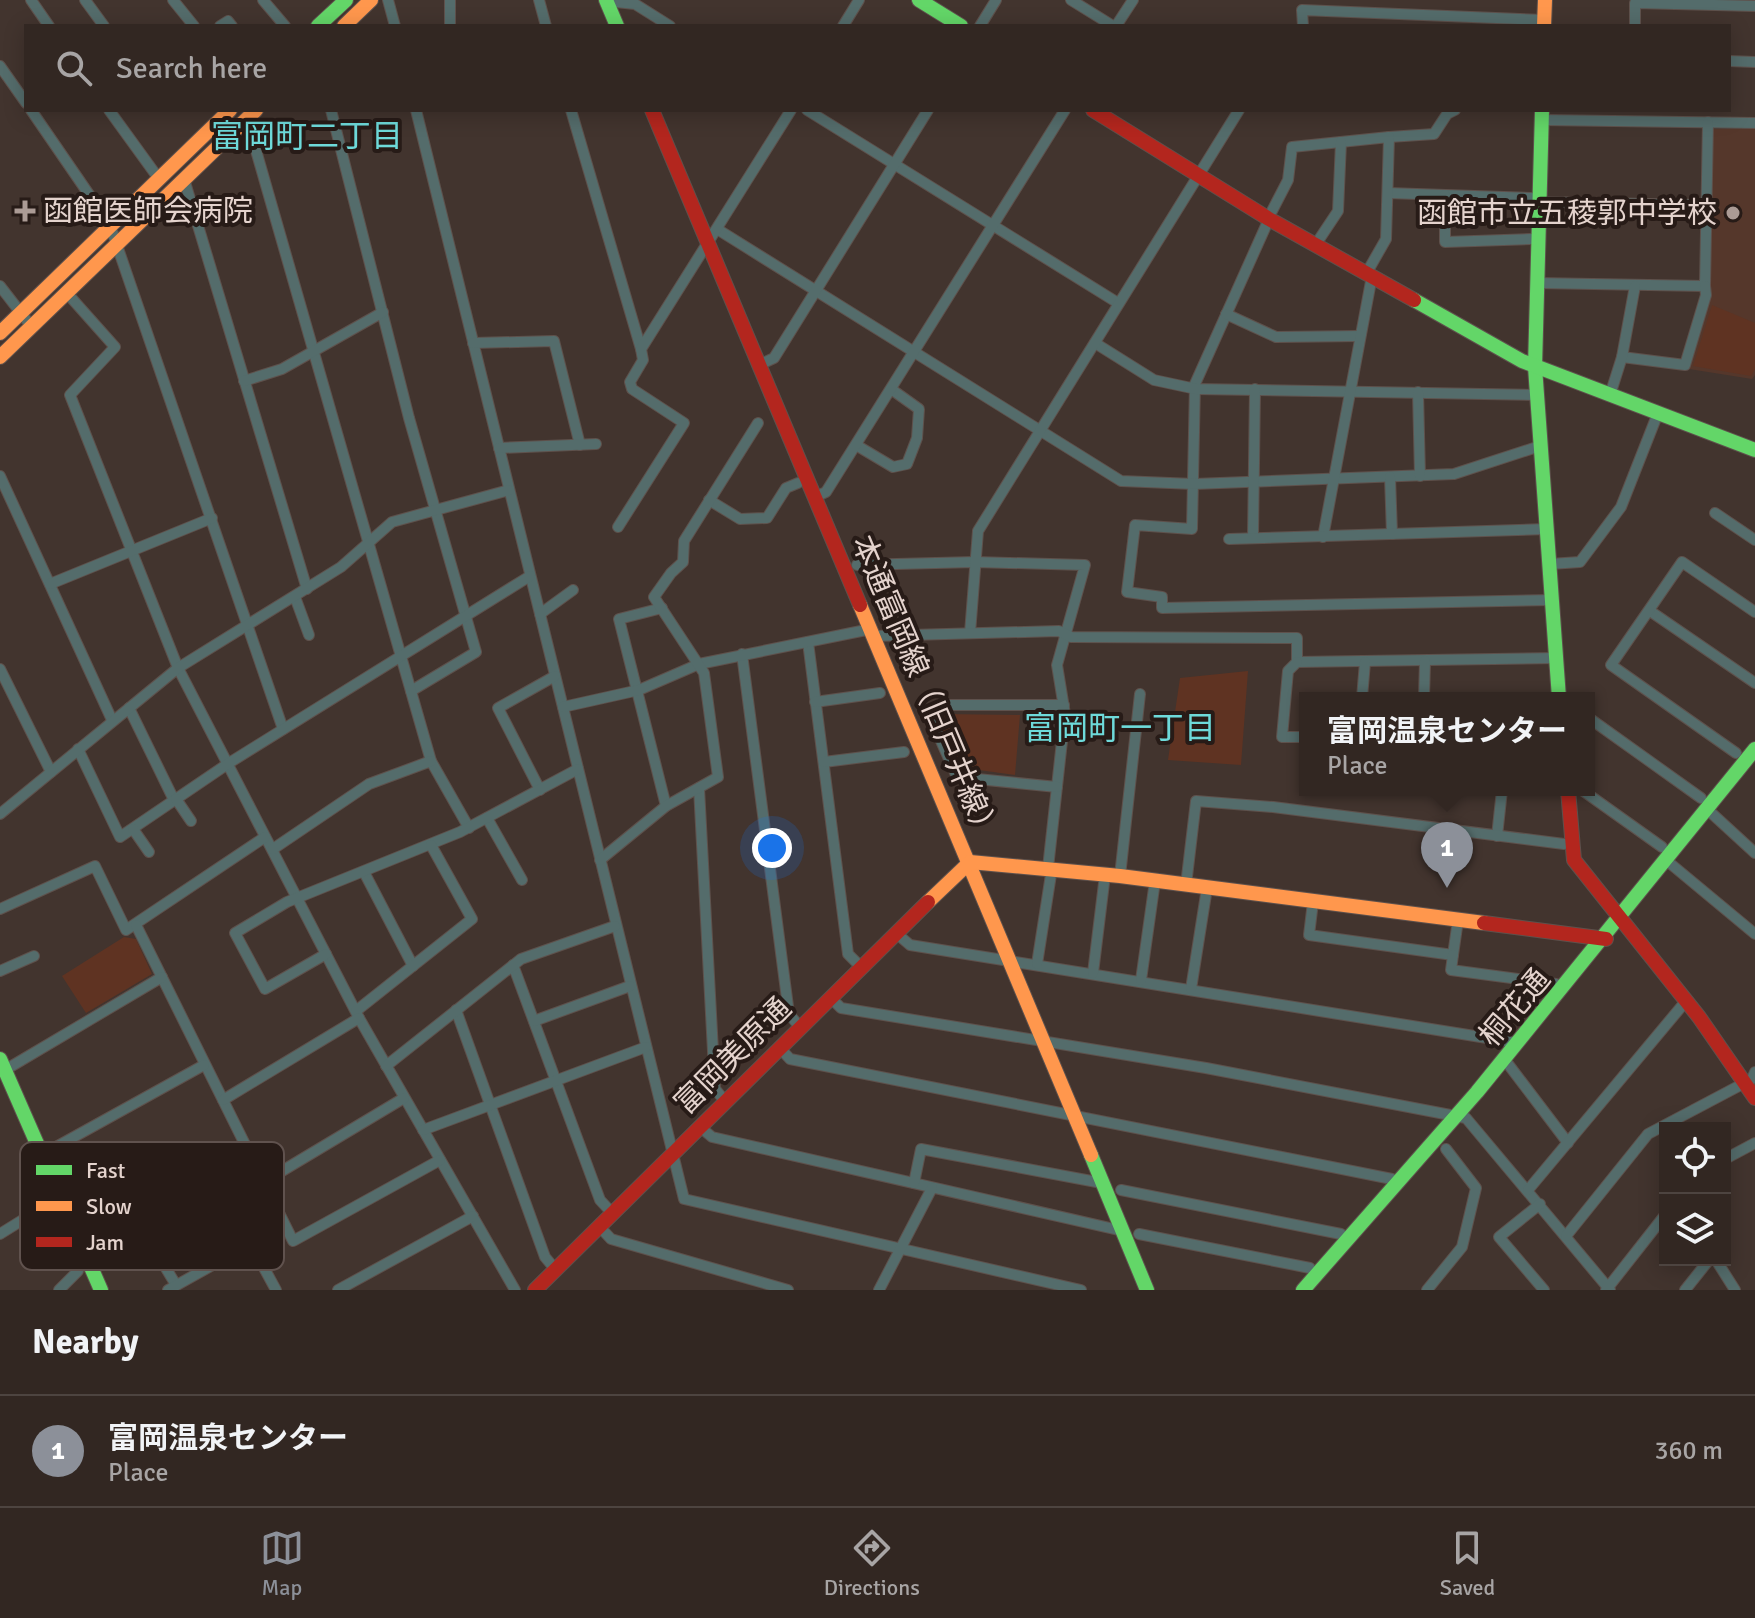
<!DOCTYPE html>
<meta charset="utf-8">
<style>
:root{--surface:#322722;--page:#3d332f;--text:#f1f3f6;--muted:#a8a5a5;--line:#4d4440;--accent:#8c9099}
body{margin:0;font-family:Signika,"Noto Sans JP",sans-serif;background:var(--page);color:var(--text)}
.controls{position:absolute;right:24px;bottom:24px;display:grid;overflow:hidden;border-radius:0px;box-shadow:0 4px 20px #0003}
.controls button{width:72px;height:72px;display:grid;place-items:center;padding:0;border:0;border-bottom:2px solid var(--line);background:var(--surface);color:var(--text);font:40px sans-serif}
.you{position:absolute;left:772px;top:848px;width:28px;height:28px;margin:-20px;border:6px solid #fff;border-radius:50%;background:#1a73e8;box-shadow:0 0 0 12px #1a73e833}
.badge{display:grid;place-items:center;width:52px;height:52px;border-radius:50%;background:var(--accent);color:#fff;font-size:26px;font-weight:700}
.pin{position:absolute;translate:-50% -66px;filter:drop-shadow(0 2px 4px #0008)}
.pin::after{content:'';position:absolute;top:42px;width:28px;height:24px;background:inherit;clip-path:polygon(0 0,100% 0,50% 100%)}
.popup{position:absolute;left:1299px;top:692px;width:296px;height:104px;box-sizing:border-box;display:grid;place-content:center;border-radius:0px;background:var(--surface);filter:drop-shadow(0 2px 6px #0005);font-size:26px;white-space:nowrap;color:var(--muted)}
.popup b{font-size:30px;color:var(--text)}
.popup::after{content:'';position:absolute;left:50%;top:100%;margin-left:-16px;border:16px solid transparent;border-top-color:var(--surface)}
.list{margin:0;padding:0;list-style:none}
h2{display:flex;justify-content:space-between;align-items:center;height:104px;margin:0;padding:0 32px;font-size:34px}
h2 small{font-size:26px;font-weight:400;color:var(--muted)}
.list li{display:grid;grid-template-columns:52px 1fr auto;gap:24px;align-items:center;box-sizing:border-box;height:112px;padding:0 32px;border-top:2px solid var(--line)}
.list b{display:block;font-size:30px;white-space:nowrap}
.list p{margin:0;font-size:26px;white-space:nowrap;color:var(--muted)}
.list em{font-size:26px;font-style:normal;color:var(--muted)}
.icon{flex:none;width:44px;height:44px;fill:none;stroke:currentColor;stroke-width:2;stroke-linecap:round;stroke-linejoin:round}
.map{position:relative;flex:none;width:1755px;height:1290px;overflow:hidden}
.search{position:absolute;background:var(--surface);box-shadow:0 4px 20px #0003;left:24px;right:24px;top:24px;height:88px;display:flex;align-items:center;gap:20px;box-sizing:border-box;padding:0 28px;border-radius:0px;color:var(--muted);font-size:30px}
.sheet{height:216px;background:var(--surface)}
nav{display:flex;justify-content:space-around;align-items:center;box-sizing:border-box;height:112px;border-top:2px solid var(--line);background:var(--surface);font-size:22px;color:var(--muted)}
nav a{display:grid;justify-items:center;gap:4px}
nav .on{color:var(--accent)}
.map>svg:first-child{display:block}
</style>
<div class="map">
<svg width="1755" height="1290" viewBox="0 0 1755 1290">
<rect width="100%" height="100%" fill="#42342e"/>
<polygon fill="#55372b" points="1713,129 1755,129 1755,375 1752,379 1689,369 1709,297"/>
<g fill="#5f3322">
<polygon points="1712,305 1755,323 1755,369 1751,376 1693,366"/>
<polygon points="1248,671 1241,765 1168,760 1180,678"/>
<polygon points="940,714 1020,715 1015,775 957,767 937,719"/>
<polygon points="124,937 136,939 152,974 86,1013 62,976"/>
</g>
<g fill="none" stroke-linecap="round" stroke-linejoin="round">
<defs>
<g id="street">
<polyline points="31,0 49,26"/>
<polyline points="85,0 104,26"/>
<polyline points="173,0 194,26"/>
<polyline points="263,0 285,26"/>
<polyline points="388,0 395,26"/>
<polyline points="450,0 450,26"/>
<polyline points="539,0 546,26"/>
<polyline points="1071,0 1113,26"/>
<polyline points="606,1 635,4 670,26"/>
<polyline points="220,26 228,21 232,26"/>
<polyline points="843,26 859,0"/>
<polyline points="980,26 996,0"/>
<polyline points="1116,26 1133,0"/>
<polyline points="1303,26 1302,10 1544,20"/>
<polyline points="1635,26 1635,3 1755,6"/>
<polyline points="1729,61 1755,62"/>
<polyline points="0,66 26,103"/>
<polyline points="31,110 110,225 283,729"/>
<polyline points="109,110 159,179"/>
<polyline points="331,110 409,418 476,652 411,691"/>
<polyline points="416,110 684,1199 1081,1290"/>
<polyline points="571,110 641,349"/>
<polyline points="807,110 1118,303"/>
<polyline points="247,119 431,761 469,828"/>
<polyline points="1542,120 1755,123"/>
<polyline points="1389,137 1434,134 1447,114 1455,110"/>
<polyline points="184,179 307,589"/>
<polyline points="1388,193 1532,198"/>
<polyline points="1445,195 1445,242 1531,239"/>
<polyline points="1539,202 1706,205"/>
<polyline points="1272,211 1288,180 1292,147 1389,137 1386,239 1370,267"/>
<polyline points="1269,219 1195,384 1192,529 1135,525 1127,592 1162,597 1162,608 1553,600"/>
<polyline points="717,229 1121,481 1194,484 1454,474 1540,446"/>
<polyline points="1320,238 1338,211 1341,142"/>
<polyline points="1537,283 1705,286 1708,122"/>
<polyline points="0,286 31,326"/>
<polyline points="66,292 115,347 70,395 178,668 359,1018 515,1290"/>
<polyline points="1226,314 1276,337 1360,336"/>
<polyline points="473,343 554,341 580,445"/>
<polyline points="1095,343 1154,380 1196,389 1537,395"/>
<polyline points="1622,357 1685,365 1706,295 1705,286"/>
<polyline points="759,365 774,358 928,110"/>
<polyline points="244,381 282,369 383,312"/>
<polyline points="1418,392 1420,476"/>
<polyline points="1610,395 1622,357 1635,286"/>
<polyline points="856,445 893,467 907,464 917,438 919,409 891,389"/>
<polyline points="499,448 596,444"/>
<polyline points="0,476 112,720"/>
<polyline points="1390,477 1392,534"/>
<polyline points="815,497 826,492 1065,110"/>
<polyline points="709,500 740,519 767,518 786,488 798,483"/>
<polyline points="1715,513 1755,540"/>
<polyline points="618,527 684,423 632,389 630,382 643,360 641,349 791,110"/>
<polyline points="1323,537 1372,276"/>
<polyline points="1253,538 1255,389"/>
<polyline points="1229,539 1547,529"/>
<polyline points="1550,564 1580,562 1621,507 1658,413"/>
<polyline points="857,565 975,562 1085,565 1057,665 1065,714 1048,868"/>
<polyline points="50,584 212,518"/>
<polyline points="295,597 309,635"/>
<polyline points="662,608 619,619 666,806"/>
<polyline points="1650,611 1755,683"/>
<polyline points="540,614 573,590"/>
<polyline points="970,633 978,531 1239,110"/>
<polyline points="874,636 1059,631 1071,637 1297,638 1297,662 1558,658"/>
<polyline points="808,642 848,954 860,966"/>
<polyline points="742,654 789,1014 799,1026"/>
<polyline points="1297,662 1288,671 1282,737 1305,737"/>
<polyline points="0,669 51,772"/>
<polyline points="1362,698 1365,662"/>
<polyline points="1424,698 1425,661"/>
<polyline points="815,702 880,693"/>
<polyline points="563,707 639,690 699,664 871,629"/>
<polyline points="129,708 174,800"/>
<polyline points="1589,718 1701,798"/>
<polyline points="78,749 120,837 229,763 530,576"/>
<polyline points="1736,753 1611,665 1682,562 1755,612"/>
<polyline points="824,762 904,752"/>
<polyline points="1057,787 957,777 930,716 940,705 1064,705"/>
<polyline points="699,788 715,1089 724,1100"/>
<polyline points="540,790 498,708 555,676"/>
<polyline points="1582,790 1662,847"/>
<polyline points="176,799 191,821"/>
<polyline points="1707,809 1755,853"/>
<polyline points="0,814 178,668 341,567 392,522 509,490"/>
<polyline points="487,818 522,880"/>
<polyline points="133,829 149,852"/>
<polyline points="1497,836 1502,790"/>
<polyline points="273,849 369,784 431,761"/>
<polyline points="600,860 666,806 718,777 704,673 654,597 671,573 683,562 684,541 758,423"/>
<polyline points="1666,860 1755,934"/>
<polyline points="364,872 413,966"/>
<polyline points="1120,876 1140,694"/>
<polyline points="1186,885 1196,801 1273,807 1564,844"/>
<polyline points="1313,902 1309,935 1453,955 1458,920"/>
<polyline points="0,909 95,866 126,930 265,837"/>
<polyline points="136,925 293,1241 440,1160"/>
<polyline points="896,933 910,945 1518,1043"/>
<polyline points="326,954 265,989 235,933 287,902 460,832 578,769"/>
<polyline points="1453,955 1451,970 1556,984"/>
<polyline points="1037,964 1052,868"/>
<polyline points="513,965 600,1200 612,1213"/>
<polyline points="0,971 34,956"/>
<polyline points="1093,973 1105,875"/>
<polyline points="1141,980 1155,881"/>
<polyline points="1191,989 1207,888"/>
<polyline points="830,997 841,1008 1206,1068 1466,1118 1610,1290"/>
<polyline points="456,1010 545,1257 555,1269"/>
<polyline points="356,1011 472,919 431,845"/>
<polyline points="534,1021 630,986"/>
<polyline points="779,1047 790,1059 1392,1179"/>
<polyline points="1505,1060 1568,1143"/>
<polyline points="386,1066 521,959 615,926"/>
<polyline points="5,1070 162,977"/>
<polyline points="223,1100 359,1018"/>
<polyline points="699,1126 712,1137 1123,1231"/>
<polyline points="423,1130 646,1047"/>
<polyline points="54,1148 204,1065"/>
<polyline points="1725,1159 1755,1143"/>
<polyline points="262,1183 404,1098"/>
<polyline points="914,1183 921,1149 1102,1183"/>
<polyline points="1121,1190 1341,1234"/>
<polyline points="1528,1190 1686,1001"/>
<polyline points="1540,1204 1499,1237 1544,1290"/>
<polyline points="599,1226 611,1239 788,1290"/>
<polyline points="0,1234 61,1196"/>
<polyline points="1139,1234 1310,1268"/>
<polyline points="1566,1236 1648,1134 1752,1079 1755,1072"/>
<polyline points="78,1239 244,1146"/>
<polyline points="251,1244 276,1290"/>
<polyline points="1716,1260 1735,1290"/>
<polyline points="164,1265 176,1285"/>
<polyline points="59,1290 78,1271"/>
<polyline points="168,1290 284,1225"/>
<polyline points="338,1290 473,1216"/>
<polyline points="879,1290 932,1188"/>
<polyline points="1427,1290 1462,1247 1476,1188 1446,1149"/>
<polyline points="1606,1290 1665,1215"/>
<polyline points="1685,1290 1709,1260"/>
</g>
<g id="fast">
<polyline points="606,0 617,26"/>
<polyline points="919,0 961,26"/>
<polyline points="318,26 346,0"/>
<polyline points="1542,110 1535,367 1559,698"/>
<polyline points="1414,300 1522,361 1755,450"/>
<polyline points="0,1059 101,1290"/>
<polyline points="1091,1155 1147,1290"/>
<polyline points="1303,1290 1477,1092 1755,749"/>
</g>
<g id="slow">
<polyline points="344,26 371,0"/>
<polyline points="1544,26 1545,0"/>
<polyline points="0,333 230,110"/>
<polyline points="0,357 256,110"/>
<polyline points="860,605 1091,1155"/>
<polyline points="928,902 970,862 1120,876 1484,923"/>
</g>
<g id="jam">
<polyline points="652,110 860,605"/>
<polyline points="1093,110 1269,219 1414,300"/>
<polyline points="1568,790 1574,860 1699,1017 1755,1098"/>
<polyline points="1484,923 1606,939"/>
<polyline points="535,1290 928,902"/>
</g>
</defs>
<use href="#street" stroke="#5e514c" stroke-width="12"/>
<use href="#fast" stroke="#5e514c" stroke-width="16"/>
<use href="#slow" stroke="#5e514c" stroke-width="16"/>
<use href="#jam" stroke="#5e514c" stroke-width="16"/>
<use href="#street" stroke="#546c6b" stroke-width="10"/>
<use href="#fast" stroke="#63d668" stroke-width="14"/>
<use href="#slow" stroke="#ff974d" stroke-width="14"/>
<use href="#jam" stroke="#b3261e" stroke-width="14"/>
</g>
<g fill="#ab9b95" stroke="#271b17" stroke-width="3">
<path d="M21 199h8v8h8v8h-8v8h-8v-8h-8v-8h8z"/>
<circle cx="1733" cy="213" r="8"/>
</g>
<g text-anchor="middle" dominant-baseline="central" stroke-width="8" stroke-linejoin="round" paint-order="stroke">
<g font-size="30" fill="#e4d3cd" stroke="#271b17" text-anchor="start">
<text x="43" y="211">函館医師会病院</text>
<text x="1717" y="213" text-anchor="end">函館市立五稜郭中学校</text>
</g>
<g font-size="30" fill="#e4d3cd" stroke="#271b17">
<text transform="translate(925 689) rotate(67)">本通富岡線（旧戸井線）</text>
<text transform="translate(1515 1008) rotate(-50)">桐花通</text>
<text transform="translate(733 1056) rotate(-45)">富岡美原通</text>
</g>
<g font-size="32" fill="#6edada" stroke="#271b17">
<text x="307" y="136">富岡町二丁目</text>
<text x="1120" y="728">富岡町一丁目</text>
</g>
</g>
<rect x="20" y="1142" width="264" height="128" rx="12" fill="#271b17" stroke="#60524e" stroke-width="2"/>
<rect x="36" y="1165" width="36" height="10" fill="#63d668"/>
<rect x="36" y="1201" width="36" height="10" fill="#ff974d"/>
<rect x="36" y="1237" width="36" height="10" fill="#b3261e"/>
<g font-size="22" fill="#e4d3cd">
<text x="86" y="1178">Fast</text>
<text x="86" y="1214">Slow</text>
<text x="86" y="1250">Jam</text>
</g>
</svg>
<div class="controls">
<button><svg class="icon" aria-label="locate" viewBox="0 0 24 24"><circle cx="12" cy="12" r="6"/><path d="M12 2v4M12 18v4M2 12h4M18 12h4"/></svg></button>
<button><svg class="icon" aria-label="layers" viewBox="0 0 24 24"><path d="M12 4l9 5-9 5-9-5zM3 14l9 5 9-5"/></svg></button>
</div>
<div class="you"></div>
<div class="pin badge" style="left:1447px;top:888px">1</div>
<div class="popup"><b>富岡温泉センター</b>Place</div>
<div class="search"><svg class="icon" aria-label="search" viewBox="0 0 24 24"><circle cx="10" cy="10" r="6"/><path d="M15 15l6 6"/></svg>Search here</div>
</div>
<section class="sheet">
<h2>Nearby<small></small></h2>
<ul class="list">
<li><span class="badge">1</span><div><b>富岡温泉センター</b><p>Place</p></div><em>360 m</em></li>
</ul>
</section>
<nav>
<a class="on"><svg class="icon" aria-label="map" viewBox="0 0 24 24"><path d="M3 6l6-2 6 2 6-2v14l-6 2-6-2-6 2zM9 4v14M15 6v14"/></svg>Map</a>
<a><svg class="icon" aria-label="directions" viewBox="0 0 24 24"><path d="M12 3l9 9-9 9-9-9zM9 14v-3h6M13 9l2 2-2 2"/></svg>Directions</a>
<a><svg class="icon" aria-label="saved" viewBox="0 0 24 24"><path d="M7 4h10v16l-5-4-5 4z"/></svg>Saved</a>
</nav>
